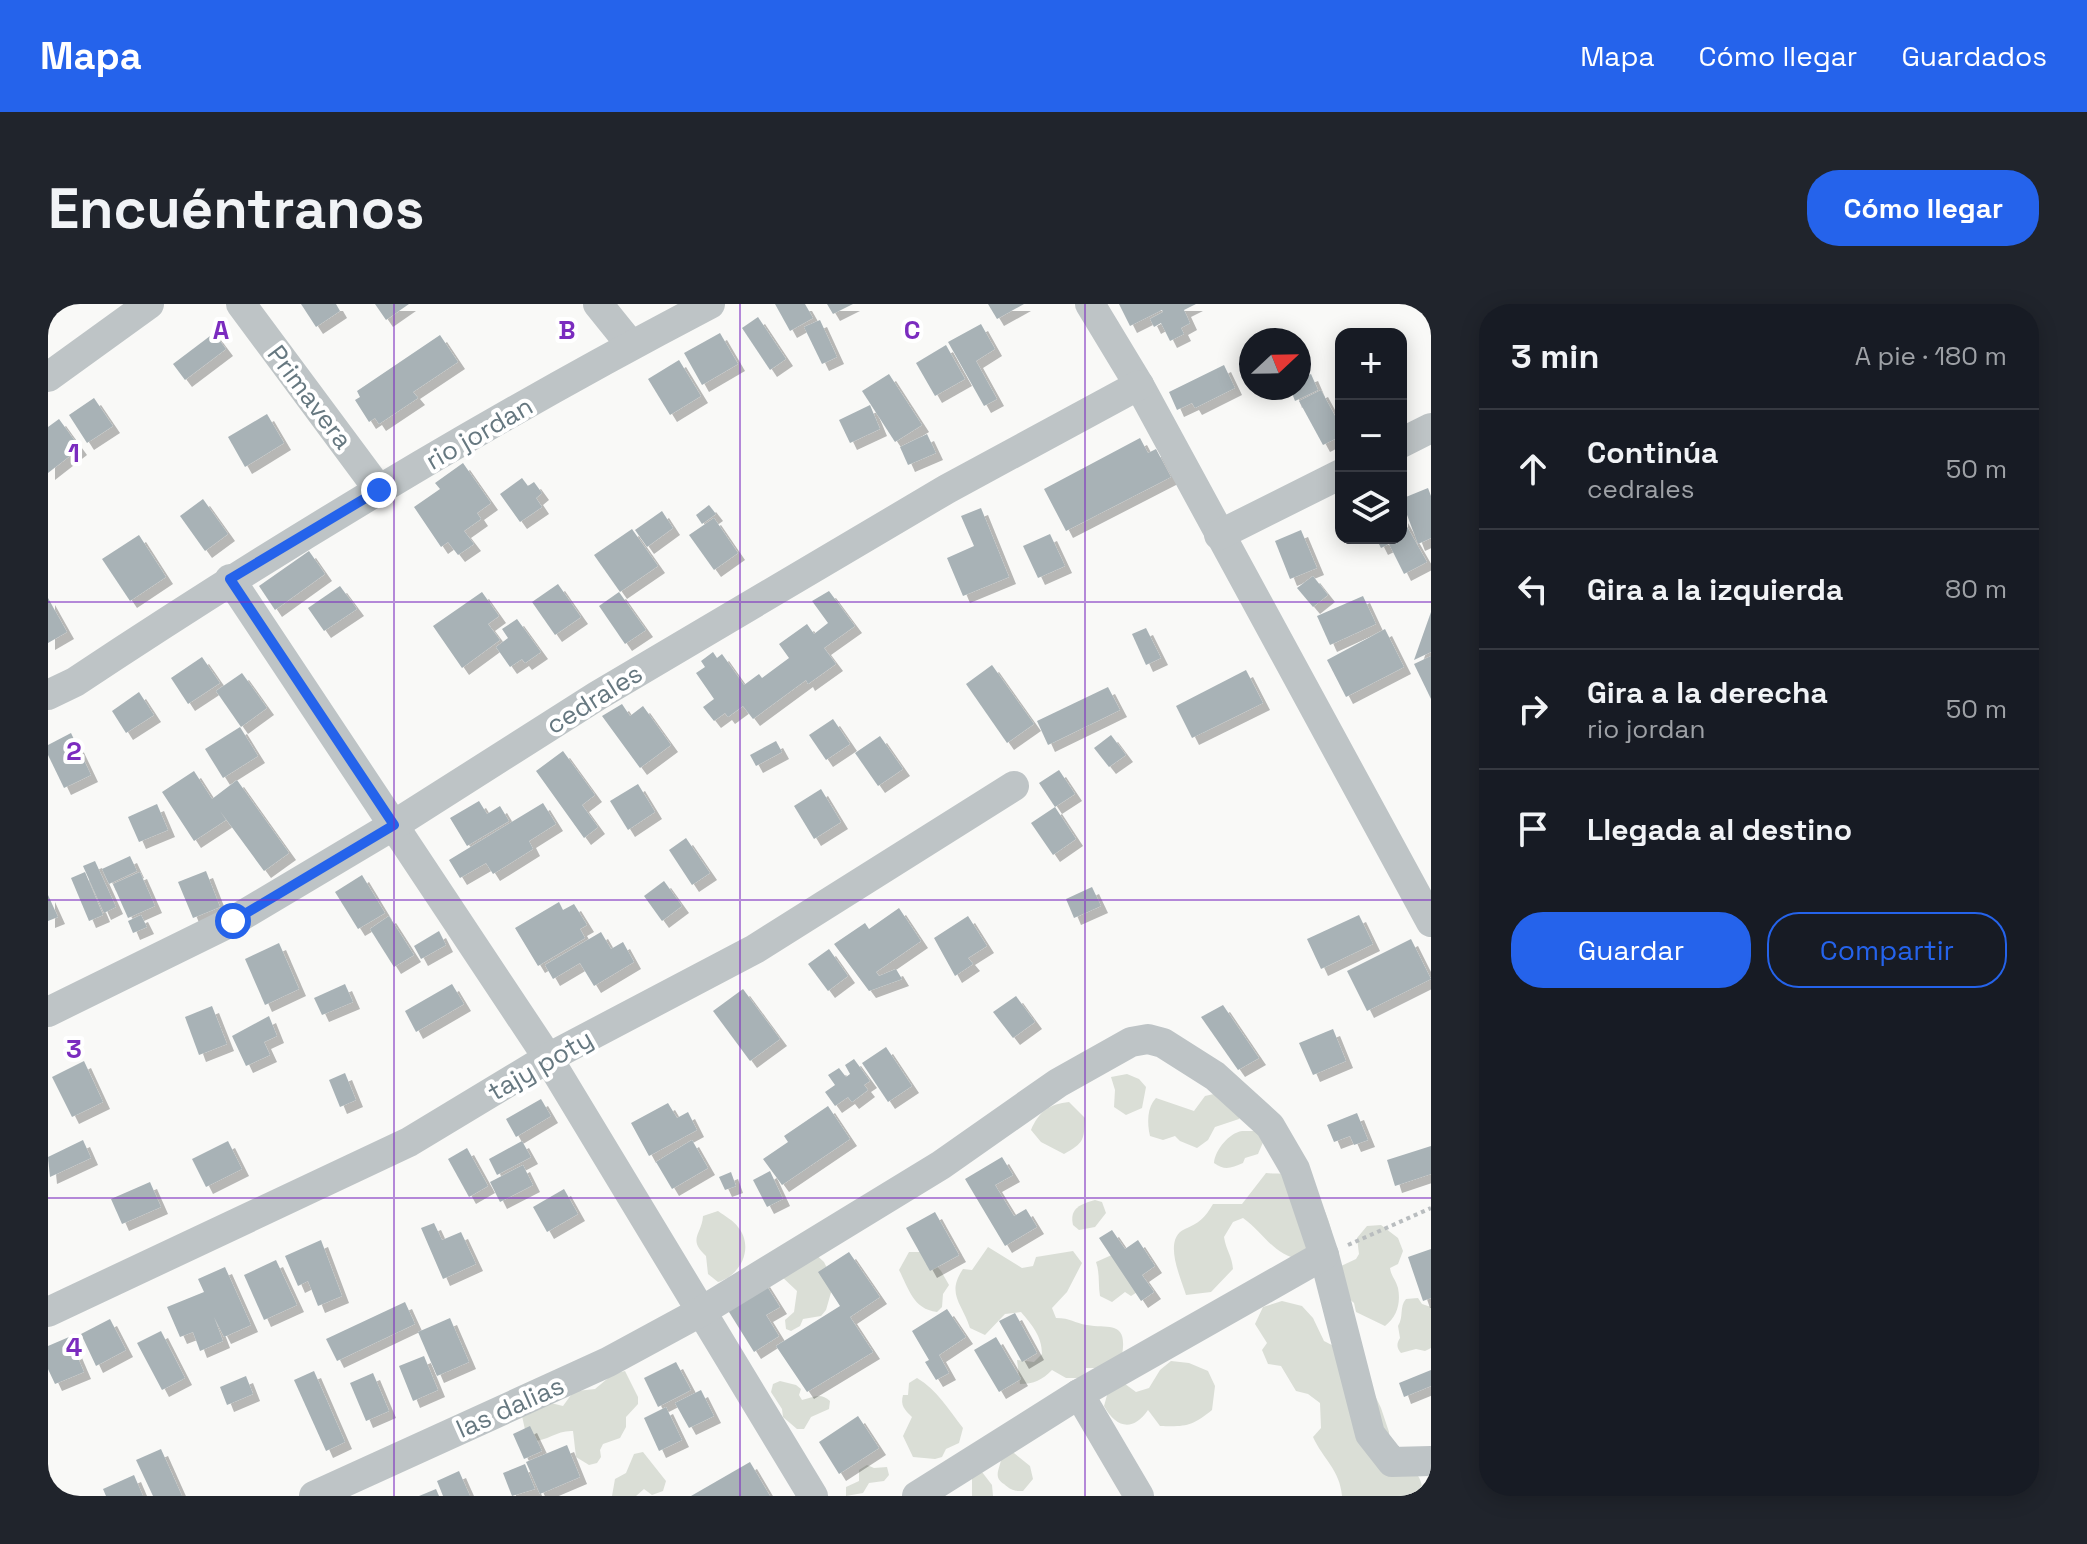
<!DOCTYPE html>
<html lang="es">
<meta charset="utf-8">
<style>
:root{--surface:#171b24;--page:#20242c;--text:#f1f3f6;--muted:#9ea1a6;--line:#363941;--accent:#2563eb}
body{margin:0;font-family:"Space Grotesk",sans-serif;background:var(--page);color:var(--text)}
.controls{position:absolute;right:24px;top:24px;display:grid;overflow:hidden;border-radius:16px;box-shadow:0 4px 20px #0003}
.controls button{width:72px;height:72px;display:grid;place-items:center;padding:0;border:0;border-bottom:2px solid var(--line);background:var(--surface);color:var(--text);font:40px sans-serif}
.compass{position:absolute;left:1191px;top:24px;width:72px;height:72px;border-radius:50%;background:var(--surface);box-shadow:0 4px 20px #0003;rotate:68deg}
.stop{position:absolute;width:24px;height:24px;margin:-18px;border:6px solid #2563eb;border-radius:50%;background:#fff}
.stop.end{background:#2563eb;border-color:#fff;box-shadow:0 2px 8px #0008}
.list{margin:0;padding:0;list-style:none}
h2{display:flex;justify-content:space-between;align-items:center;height:104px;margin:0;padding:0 32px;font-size:34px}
h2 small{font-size:26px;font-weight:400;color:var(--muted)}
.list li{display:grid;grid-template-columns:52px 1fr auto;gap:24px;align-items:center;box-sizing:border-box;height:120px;padding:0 32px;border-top:2px solid var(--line)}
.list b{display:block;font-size:30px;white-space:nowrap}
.list p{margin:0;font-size:26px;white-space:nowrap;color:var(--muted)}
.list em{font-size:26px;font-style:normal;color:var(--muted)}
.actions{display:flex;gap:16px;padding:24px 32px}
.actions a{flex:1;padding:18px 0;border:2px solid var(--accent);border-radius:32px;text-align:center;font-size:28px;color:var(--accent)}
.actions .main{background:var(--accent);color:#fff}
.icon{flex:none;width:44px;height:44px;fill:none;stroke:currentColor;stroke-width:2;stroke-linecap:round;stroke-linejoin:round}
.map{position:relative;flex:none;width:1383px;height:1192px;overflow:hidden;border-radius:32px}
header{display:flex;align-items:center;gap:48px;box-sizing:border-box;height:112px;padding:0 40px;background:var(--accent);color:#fff}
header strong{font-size:38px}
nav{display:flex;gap:44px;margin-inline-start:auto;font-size:28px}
.intro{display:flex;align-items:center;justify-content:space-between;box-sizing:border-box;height:192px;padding:0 48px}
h1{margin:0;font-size:56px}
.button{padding:20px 36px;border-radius:32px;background:var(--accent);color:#fff;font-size:28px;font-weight:700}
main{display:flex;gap:48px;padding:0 48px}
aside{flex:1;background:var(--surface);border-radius:32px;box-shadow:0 4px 20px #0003}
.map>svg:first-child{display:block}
</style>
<header>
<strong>Mapa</strong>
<nav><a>Mapa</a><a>Cómo llegar</a><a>Guardados</a></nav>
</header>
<div class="intro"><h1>Encuéntranos</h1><a class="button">Cómo llegar</a></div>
<main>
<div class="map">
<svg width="1383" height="1192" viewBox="0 0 1383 1192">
<defs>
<filter id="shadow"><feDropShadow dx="7" dy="7" stdDeviation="0" flood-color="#0004"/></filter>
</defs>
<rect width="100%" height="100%" fill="#f9f9f7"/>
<g fill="#daded6">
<polygon points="1079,770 1091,775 1098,783 1094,804 1078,811 1066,803 1067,786 1063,773"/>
<path d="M1179,787L1195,805L1191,815L1167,823L1160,836L1149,844L1132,837L1127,832L1115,836L1102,832C1099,819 1099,803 1108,794L1146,807L1157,792Z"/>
<path d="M1021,798L1037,814C1036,836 1036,839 1016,850L993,838L983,826C991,807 1002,800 1021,798Z"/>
<path d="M1194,827H1211L1216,836L1210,850L1197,854L1195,859C1183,864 1177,867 1166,859C1167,846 1181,829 1194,827Z"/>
<path d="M1218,869C1226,870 1237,869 1244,872C1267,881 1279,907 1284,929L1253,956C1225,951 1216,929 1195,914L1185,918L1176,933C1178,946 1184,952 1185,965L1163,988L1138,991C1133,974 1114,935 1137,925C1151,919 1157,914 1165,900H1194Z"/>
<path d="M1047,896L1054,898L1058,909L1047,923L1031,926L1025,921C1021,904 1033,900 1047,896Z"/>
<path d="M670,907C677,912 686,917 690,923C707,944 692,972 670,978L660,970L658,952C639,935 654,930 655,912Z"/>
<path d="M1333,921L1350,934L1355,947L1350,960L1342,964C1343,972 1348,976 1350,984C1353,999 1349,1013 1337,1022L1308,1008L1306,999L1297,991L1291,963L1308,955L1311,950L1309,934L1319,922Z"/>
<path d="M940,943L974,964L985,962L988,953L1025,947L1034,959L1019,988L1004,1004L1008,1014C1023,1014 1026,1019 1039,1021C1061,1025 1080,1016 1074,1051L1053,1064H1038L1037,1074H1018L1004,1066C994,1076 986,1080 972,1080L969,1056L986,1058L994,1050C994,1032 984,1021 973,1008L957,1010L937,1031L922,1024C914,999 898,990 915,965L924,966Z"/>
<polygon points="764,947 776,958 786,978 778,1006 773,1012 755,1015 752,1022 743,1027 738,1025 737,1016 746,1008 749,987 731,970"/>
<path d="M861,948H876L893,967L901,981L895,990L894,1003L889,1008C865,1005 861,985 851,966Z"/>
<path d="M1066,950L1094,985L1083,992L1077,988L1064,998L1052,992C1050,980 1052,969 1048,958Z"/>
<path d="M1370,994L1374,1000L1383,1003V1044L1377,1047L1368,1045L1353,1049C1349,1044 1348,1040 1352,1034L1350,1022C1356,1013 1351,1003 1358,995Z"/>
<path d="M1234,997L1254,1002L1265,1014L1276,1037L1309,1054L1333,1104L1341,1128L1342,1148C1359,1160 1377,1169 1374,1192H1294C1292,1166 1275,1155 1265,1133L1273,1124L1272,1099L1260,1090L1248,1087L1233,1062L1220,1060L1214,1046L1219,1039L1207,1020L1215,1003Z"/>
<path d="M1123,1057L1141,1059L1160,1067L1167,1082L1164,1106C1144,1122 1138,1123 1112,1122L1100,1106C1085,1128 1068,1124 1056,1102L1061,1084L1073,1077L1088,1088L1101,1084L1112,1066Z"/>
<path d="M577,1067L590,1093V1100L578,1113V1123L572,1134L555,1140L552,1146L553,1153L549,1159L541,1161L528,1153L525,1127C509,1126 500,1137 484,1137L478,1130L474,1112L495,1097L515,1102L523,1091L529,1087L547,1085L565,1070Z"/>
<path d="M869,1074C889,1086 901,1106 915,1124L911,1139L898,1145L894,1153L887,1155L865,1153L855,1132L864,1113C857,1106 852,1102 855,1091H860L861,1079Z"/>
<path d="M732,1077L748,1081L753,1085L751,1091L754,1096C765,1093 773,1088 782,1097L781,1105L763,1113L756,1125H749L735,1113L734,1105L723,1088L725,1080Z"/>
<path d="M961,1145L982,1162L985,1175L975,1187C965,1187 963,1186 956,1180C943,1172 954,1163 954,1149Z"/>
<polygon points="595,1148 618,1177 615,1187 604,1191 596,1185 588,1192 564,1192 567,1175 578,1169 586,1150"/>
<polygon points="819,1161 826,1164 839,1163 841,1171 836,1177 821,1179 815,1189 798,1192 798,1183 811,1177 811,1166"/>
<polygon points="934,1168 944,1181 945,1192 924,1192 924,1172"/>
</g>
<g fill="#a8b2b6" filter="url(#shadow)">
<polygon points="253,0 288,0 292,7 268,23"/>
<polygon points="327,0 361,0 338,16"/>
<polygon points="727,0 757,0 765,14 742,27"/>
<polygon points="779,0 805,0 785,10"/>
<polygon points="940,0 976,0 949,15"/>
<polygon points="1071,0 1148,0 1136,6 1142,19 1133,24 1136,30 1122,37 1113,19 1106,23 1102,15 1115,8 1114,6 1082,22"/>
<polygon points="710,13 738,55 722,66 694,24"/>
<polygon points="772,16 789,53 774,60 756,23"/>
<polygon points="933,20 947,45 928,57 949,95 936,102 900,38"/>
<polygon points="166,29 178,45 137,76 125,60"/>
<polygon points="672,29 690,60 654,81 636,49"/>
<polygon points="392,31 410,58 365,88 370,94 331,120 327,114 321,118 307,96 312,93 309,87"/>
<polygon points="898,41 917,75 887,92 868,59"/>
<polygon points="631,56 653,92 622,111 600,75"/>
<polygon points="1176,61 1187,84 1147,104 1144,99 1129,106 1121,88"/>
<polygon points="841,70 874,121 847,138 814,87"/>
<polygon points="1263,70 1270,86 1247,97 1242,84 1251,84 1251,75"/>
<polygon points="1273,86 1293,123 1293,132 1275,141 1251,97"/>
<polygon points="46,94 65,122 39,139 21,111"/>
<polygon points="822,101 832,125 802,139 791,116"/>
<polygon points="219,110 236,139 197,163 180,133"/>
<polygon points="11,115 32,144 0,169 0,123"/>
<polygon points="879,130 888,149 860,161 852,143"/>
<polygon points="1092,134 1100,149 1108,145 1123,173 1018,227 996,185"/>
<polygon points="415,159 443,199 429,209 433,215 416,227 426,240 410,251 400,238 393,243 366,203 392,185 387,179"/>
<polygon points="474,174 480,182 486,178 494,189 488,194 494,203 472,218 452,190"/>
<polygon points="1380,184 1383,192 1383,234 1370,240 1353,195"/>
<polygon points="155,195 180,230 157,247 132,212"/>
<polygon points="661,201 668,210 654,220 648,211"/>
<polygon points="933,204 961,273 915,292 899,254 926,242 913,212"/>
<polygon points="614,207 625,224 599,243 587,226"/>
<polygon points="1353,212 1379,258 1356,270 1341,240 1333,244 1328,234 1353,234"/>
<polygon points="666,214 690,249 666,266 641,231"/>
<polygon points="584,225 610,262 572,288 546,251"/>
<polygon points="1253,226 1269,264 1242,275 1227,237"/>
<polygon points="1002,230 1017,262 990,274 975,242"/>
<polygon points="91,231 118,273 82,297 54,255"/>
<polygon points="261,247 277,270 227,306 211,282"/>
<polygon points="1265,272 1280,291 1265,303 1249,284"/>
<polygon points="510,280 533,313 507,331 484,298"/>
<polygon points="292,282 309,305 276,327 260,304"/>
<polygon points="781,287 807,322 776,344 788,360 760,380 758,376 705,415 695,402 680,413 677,409 666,417 655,403 666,395 648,369 657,363 653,357 665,348 669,354 674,350 696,381 711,370 714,374 741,354 731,340 759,320 766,330 780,319 764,297"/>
<polygon points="434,288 451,312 440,320 452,336 414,364 385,322"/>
<polygon points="571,288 598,326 577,340 551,302"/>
<polygon points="1315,292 1328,320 1282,341 1269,312"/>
<polygon points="0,294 19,328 0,339"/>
<polygon points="1383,308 1383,348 1366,356"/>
<polygon points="469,315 493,348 477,359 474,355 462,363 448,343 460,334 454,325"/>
<polygon points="1098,324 1113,354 1098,361 1084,330"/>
<polygon points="1337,325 1356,363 1298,393 1279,356"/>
<polygon points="1383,352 1383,395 1366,360"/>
<polygon points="154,353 172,379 140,400 123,374"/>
<polygon points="944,361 986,420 959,439 918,380"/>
<polygon points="1198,366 1215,399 1144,434 1128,402"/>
<polygon points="194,369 219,404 193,423 168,387"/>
<polygon points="1060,383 1072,406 1000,441 989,417"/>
<polygon points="91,388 106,411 78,429 64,407"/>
<polygon points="574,400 582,412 595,402 623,441 592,464 554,412"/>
<polygon points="785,415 802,440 778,456 761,431"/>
<polygon points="192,423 210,452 175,474 157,445"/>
<polygon points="23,429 43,471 16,484 0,451 0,441"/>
<polygon points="1063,431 1078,451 1061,463 1046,444"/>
<polygon points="832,432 855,465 830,482 807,449"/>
<polygon points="728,437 734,448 708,462 702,451"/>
<polygon points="515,447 547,491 534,501 550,523 536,534 488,467"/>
<polygon points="1011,466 1027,490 1007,503 991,479"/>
<polygon points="146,467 164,495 189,476 241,549 216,567 172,507 178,516 146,537 114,488"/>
<polygon points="590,480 607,508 580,526 562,497"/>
<polygon points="773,485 793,518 766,535 746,502"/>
<polygon points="431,497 439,510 452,502 461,517 419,542 402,514"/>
<polygon points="495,499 508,520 481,537 485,545 445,570 438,559 412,574 401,556"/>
<polygon points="109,500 120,526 91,538 80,513"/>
<polygon points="1007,503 1028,535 1005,551 983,519"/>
<polygon points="638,534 662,569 644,581 621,546"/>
<polygon points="82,552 89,567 61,580 54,565"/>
<polygon points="47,557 68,603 56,609 35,562"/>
<polygon points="158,567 172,603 145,614 130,578"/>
<polygon points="37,568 55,611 41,617 23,574"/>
<polygon points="92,568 107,602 80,614 65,580"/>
<polygon points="314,571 337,609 310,625 287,588"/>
<polygon points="616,577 634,602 614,617 596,592"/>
<polygon points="1044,583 1053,602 1026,614 1018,595"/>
<polygon points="0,591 10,613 0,617"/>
<polygon points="511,598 515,606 526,600 539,621 532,625 537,634 490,662 467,624"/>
<polygon points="851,604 873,637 828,668 831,672 848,665 854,675 821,687 786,640 817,619 821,625"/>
<polygon points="93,611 99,623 85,629 80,617"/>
<polygon points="1311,611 1325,640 1273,665 1259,635"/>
<polygon points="341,612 366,651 346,663 322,625"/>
<polygon points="920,612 939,642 920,654 925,660 907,672 886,634"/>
<polygon points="391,627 398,641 373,655 366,642"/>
<polygon points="553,628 563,645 575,638 586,658 546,682 532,659 505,675 497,661"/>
<polygon points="1363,635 1383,675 1319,707 1299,667"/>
<polygon points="231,639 251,685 217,701 197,655"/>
<polygon points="781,645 800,672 780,687 760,660"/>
<polygon points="297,680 305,698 274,711 266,694"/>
<polygon points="404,680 416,700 368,728 357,707"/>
<polygon points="695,685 732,735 702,757 665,707"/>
<polygon points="968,692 987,718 965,734 945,708"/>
<polygon points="1175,701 1211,754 1190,766 1153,713"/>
<polygon points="164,702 179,740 151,751 137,713"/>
<polygon points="221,712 229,732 216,738 222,751 198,762 184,732"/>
<polygon points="1285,725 1298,757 1265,771 1251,739"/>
<polygon points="838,743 864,782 840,798 814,759"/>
<polygon points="806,755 822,777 816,781 820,786 804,798 800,793 787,802 777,788 787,781 780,771 791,764 798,773 802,770 797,761"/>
<polygon points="36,757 55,798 24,813 4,773"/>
<polygon points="297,769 308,796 292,803 281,776"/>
<polygon points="493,795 503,812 468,833 458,815"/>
<polygon points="620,799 629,814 640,808 649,826 601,852 583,819"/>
<polygon points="780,802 802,835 734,881 715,855 740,838 736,832"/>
<polygon points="1309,809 1320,836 1306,841 1302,832 1286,838 1279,821"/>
<polygon points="35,836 43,854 2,873 0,853"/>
<polygon points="644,836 660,864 624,885 608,858"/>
<polygon points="180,837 194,865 158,883 144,855"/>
<polygon points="474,837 483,853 449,871 441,855"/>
<polygon points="1383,842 1383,870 1347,882 1339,856"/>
<polygon points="419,844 440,882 421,893 400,855"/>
<polygon points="954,853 965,871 947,881 966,912 978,905 989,923 957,942 917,875"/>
<polygon points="475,861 485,881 452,898 442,878"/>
<polygon points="722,867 735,895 719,903 705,876"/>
<polygon points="683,868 688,882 677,886 671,873"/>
<polygon points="102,878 113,903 74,920 63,895"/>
<polygon points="516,885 530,910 499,928 485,903"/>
<polygon points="887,908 911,951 882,967 858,924"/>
<polygon points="386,919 394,936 413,928 428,960 395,975 373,924"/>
<polygon points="1064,926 1077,945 1090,936 1107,962 1094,971 1106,988 1093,997 1051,934"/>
<polygon points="273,936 294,992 270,1002 260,977 250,982 237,952"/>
<polygon points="1383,945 1383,994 1375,997 1360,953"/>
<polygon points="801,948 832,993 802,1013 825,1048 759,1088 728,1042 792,1002 770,968"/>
<polygon points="228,956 249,1001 216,1016 196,971"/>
<polygon points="177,963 203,1021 176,1033 166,1013 175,1037 152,1047 145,1028 132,1033 119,1003 156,988 150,975"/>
<polygon points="715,976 732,1003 718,1011 731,1032 706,1048 676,1000"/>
<polygon points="357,998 367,1020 289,1057 278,1035"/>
<polygon points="899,1005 918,1033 891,1051 901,1069 888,1076 877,1058 881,1056 864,1027"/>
<polygon points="967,1009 989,1049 974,1058 951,1017"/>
<polygon points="402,1014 421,1058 389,1072 370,1028"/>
<polygon points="62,1015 78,1046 48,1062 33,1030"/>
<polygon points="113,1027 137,1074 114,1086 89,1039"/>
<polygon points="21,1033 36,1068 7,1080 0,1065 0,1042"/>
<polygon points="948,1033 973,1075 951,1088 926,1046"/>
<polygon points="376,1052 390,1086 365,1097 351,1062"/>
<polygon points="628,1058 643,1086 610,1103 596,1074"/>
<polygon points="1383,1066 1383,1082 1356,1093 1351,1079"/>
<polygon points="266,1067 297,1138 278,1147 246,1076"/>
<polygon points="325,1069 341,1107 318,1117 302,1079"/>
<polygon points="198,1072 205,1090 179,1101 172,1083"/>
<polygon points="653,1086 666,1112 641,1124 627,1099"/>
<polygon points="618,1103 634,1136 611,1147 596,1114"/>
<polygon points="810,1112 831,1144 791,1170 771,1138"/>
<polygon points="482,1122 494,1147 476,1155 465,1130"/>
<polygon points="519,1141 532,1173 492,1190 478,1158"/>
<polygon points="113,1145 134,1192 105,1192 88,1156"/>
<polygon points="702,1158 722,1192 643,1192"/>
<polygon points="477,1160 487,1185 464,1192 455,1169"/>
<polygon points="411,1167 422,1192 395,1192 389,1177"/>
<polygon points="86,1171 95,1192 58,1192 55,1185"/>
<polygon points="388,1185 391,1192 371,1192"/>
</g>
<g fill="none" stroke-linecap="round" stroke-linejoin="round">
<polyline stroke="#b9bdbf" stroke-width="4" stroke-dasharray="4 4" stroke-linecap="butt" points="1300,941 1383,904"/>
<g stroke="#bec4c6" stroke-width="30">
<polyline points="193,0 331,186"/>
<polyline points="550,0 583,41"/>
<polyline points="1042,0 1091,81 1383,618"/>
<polyline points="0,73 101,0"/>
<polyline points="1353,139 1383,124"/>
<polyline points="1171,231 1293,170"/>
<polyline points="182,275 500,754 765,1192"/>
<path d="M0,391L27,378C232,242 444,114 662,0"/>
<polyline points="0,708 185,617 346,521 549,392 899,185 1091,81"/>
<polyline points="1276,951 1322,1130 1344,1158 1383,1157"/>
<polyline points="0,1008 361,838 500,754 707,645 966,482"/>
<polyline points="1031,1090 1091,1192"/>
<polyline points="266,1192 560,1058 654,1007 893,861 1010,779 1083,738 1100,735 1115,739 1167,772 1222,822 1247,865 1276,951 1031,1090 869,1192"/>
</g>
</g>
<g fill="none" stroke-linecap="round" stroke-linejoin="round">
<polyline stroke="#2563eb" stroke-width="10" points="185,617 346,521 182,275 331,186"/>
</g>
<path fill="none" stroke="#7b2cbf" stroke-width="2" stroke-opacity="0.55" d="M346,0V1192M692,0V1192M1037,0V1192M0,298H1383M0,596H1383M0,894H1383"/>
<g text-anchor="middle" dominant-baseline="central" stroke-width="8" stroke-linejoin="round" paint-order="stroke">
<g font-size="26" fill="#667880" stroke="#fff">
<text transform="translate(262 93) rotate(53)">Primavera</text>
<text transform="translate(431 129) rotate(-30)">rio jordan</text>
<text transform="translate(546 395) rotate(-32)">cedrales</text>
<text transform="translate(492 761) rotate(-30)">tajy poty</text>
<text transform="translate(462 1103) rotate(-24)">las dalias</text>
</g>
</g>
<g font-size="26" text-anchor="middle" font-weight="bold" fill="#7b2cbf" stroke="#fff" stroke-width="8" stroke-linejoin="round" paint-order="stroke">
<text x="173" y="35">A</text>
<text x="519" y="35">B</text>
<text x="864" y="35">C</text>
<text x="26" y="158">1</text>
<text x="26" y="456">2</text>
<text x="26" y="754">3</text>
<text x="26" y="1052">4</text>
</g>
</svg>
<div class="controls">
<button>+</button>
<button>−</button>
<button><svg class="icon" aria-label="layers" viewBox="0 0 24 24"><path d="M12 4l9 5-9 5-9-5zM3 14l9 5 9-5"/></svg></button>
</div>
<svg class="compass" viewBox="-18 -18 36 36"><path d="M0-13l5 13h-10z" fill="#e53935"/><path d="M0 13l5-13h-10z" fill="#9ea1a6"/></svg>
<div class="stop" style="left:185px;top:617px"></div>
<div class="stop end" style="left:331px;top:186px"></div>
</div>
<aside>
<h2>3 min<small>A pie · 180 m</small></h2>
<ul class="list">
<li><svg class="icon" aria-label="ahead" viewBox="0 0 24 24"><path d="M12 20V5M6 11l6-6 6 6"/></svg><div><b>Continúa</b><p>cedrales</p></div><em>50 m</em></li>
<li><svg class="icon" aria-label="left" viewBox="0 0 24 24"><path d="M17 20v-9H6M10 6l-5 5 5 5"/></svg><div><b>Gira a la izquierda</b></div><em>80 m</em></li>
<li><svg class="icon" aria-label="right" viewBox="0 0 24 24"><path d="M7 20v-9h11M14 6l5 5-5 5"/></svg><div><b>Gira a la derecha</b><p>rio jordan</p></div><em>50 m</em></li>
<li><svg class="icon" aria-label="arrive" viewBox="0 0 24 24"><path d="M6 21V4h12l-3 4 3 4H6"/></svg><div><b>Llegada al destino</b></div></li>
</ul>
<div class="actions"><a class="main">Guardar</a><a>Compartir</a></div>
</aside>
</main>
